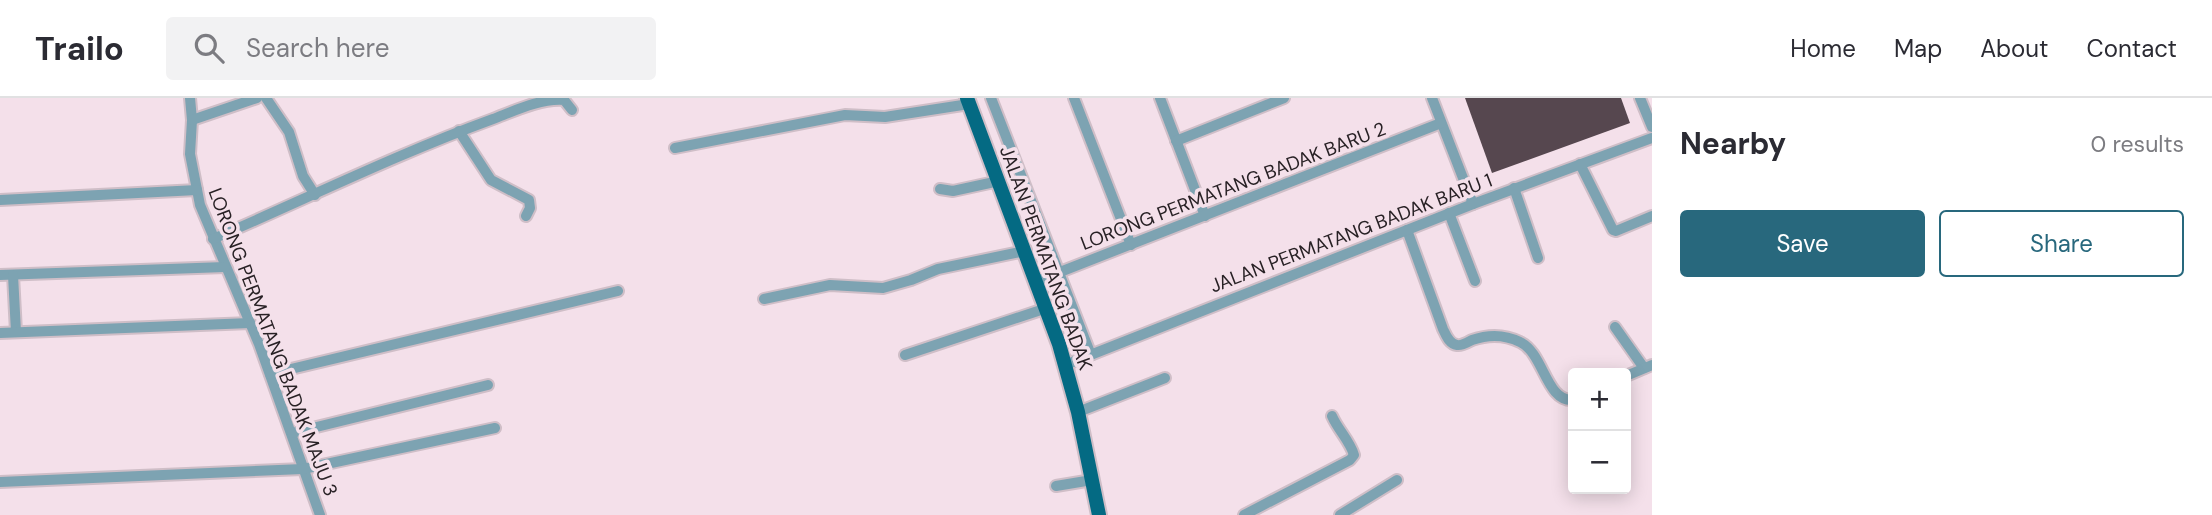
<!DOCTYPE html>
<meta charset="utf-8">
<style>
:root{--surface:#fff;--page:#f2f2f3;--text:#2b2b33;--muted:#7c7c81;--line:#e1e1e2;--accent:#28687d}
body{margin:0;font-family:"DM Sans",sans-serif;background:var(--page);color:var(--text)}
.controls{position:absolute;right:21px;bottom:21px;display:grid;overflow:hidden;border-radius:7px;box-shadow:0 4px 18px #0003}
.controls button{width:63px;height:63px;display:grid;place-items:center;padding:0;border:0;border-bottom:2px solid var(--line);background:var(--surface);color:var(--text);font:35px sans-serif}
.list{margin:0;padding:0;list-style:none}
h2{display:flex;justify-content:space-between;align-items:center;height:91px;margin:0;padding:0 28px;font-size:30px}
h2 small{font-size:23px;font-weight:400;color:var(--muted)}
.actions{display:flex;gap:14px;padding:21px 28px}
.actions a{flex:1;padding:16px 0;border:2px solid var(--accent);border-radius:7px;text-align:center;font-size:24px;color:var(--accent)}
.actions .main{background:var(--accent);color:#fff}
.icon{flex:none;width:38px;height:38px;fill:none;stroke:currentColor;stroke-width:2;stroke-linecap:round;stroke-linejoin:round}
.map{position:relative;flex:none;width:1652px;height:417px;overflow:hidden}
header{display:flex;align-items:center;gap:42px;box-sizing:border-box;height:98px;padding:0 35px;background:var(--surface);border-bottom:2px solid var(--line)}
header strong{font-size:33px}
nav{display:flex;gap:38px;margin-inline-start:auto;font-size:24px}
.search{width:490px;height:63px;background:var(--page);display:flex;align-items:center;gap:18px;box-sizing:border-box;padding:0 24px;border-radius:7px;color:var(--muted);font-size:26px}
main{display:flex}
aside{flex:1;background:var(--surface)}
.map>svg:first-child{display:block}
</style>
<header>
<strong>Trailo</strong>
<div class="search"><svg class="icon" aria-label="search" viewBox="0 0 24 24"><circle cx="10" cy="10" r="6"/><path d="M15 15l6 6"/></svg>Search here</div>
<nav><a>Home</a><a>Map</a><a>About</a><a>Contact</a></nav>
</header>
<main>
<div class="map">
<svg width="1652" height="417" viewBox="0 0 1652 417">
<rect width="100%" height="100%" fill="#f4e0ea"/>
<polygon fill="#56474f" points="1465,0 1621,0 1630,25 1492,75"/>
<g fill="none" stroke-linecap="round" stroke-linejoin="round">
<defs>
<g id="minor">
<polyline points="190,0 192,22 190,56 200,107 259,246 320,417"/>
<polyline points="266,0 289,34 303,78 315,97"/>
<polyline points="991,0 1091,257"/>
<polyline points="1074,0 1131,147"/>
<polyline points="1160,0 1205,118"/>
<polyline points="1432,0 1473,106"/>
<polyline points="1640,0 1652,29"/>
<polyline points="192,22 257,0"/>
<polyline points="459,33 491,82 529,102 530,110 526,118"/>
<polyline points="1176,43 1284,0"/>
<polyline points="675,50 845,17 885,19 969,6"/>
<polyline points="1580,66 1613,132 1616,133 1652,118"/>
<polyline points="1514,90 1538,160"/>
<polyline points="940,91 953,93 999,83"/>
<polyline points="0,102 197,92"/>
<polyline points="1449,115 1475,183"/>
<path d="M1407,132L1443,231C1446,237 1449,246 1457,247C1462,248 1468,244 1472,242C1489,236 1504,236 1520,244C1544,255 1546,304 1573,302"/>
<path d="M213,141C306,101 397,56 493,21C514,13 541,0 564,2L572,12"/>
<polyline points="0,177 225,169"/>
<polyline points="13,177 16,234"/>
<polyline points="1037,183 1441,25"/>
<polyline points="764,201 830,187 883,190 911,182 938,171 1025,153"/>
<polyline points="1615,229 1644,270"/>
<polyline points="0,235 250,225"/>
<polyline points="905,257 1047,210"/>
<polyline points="1065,267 1473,106 1652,40"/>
<polyline points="270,276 618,193"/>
<polyline points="1626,278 1652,267"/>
<polyline points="1078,314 1165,280"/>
<polyline points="292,335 488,287"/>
<polyline points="0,384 303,371 495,330"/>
<polyline points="1056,388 1092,382"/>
<path d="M1244,417L1350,362L1354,357C1350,343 1338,332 1332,318"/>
<polyline points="1340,417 1397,382"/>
</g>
<polyline id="major" points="967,0 1059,246 1078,314 1099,417"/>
</defs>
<use href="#minor" stroke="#cfbec7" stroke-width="14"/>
<use href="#major" stroke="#cfbec7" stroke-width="18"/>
<use href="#minor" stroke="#7da3b2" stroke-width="10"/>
<use href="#major" stroke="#046a83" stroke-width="14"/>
</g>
<g text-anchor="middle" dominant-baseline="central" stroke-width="7" stroke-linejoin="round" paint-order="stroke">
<g font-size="19" fill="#282125" stroke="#f4e0ea">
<text transform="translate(1233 88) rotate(-21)">LORONG PERMATANG BADAK BARU 2</text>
<text transform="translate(1351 135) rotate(-21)">JALAN PERMATANG BADAK BARU 1</text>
<text transform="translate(1046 160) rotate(70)">JALAN PERMATANG BADAK</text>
<text transform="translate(273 244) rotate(69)">LORONG PERMATANG BADAK MAJU 3</text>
</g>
</g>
</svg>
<div class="controls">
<button>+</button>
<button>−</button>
</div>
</div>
<aside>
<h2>Nearby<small>0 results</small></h2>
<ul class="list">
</ul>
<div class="actions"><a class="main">Save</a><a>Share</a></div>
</aside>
</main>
